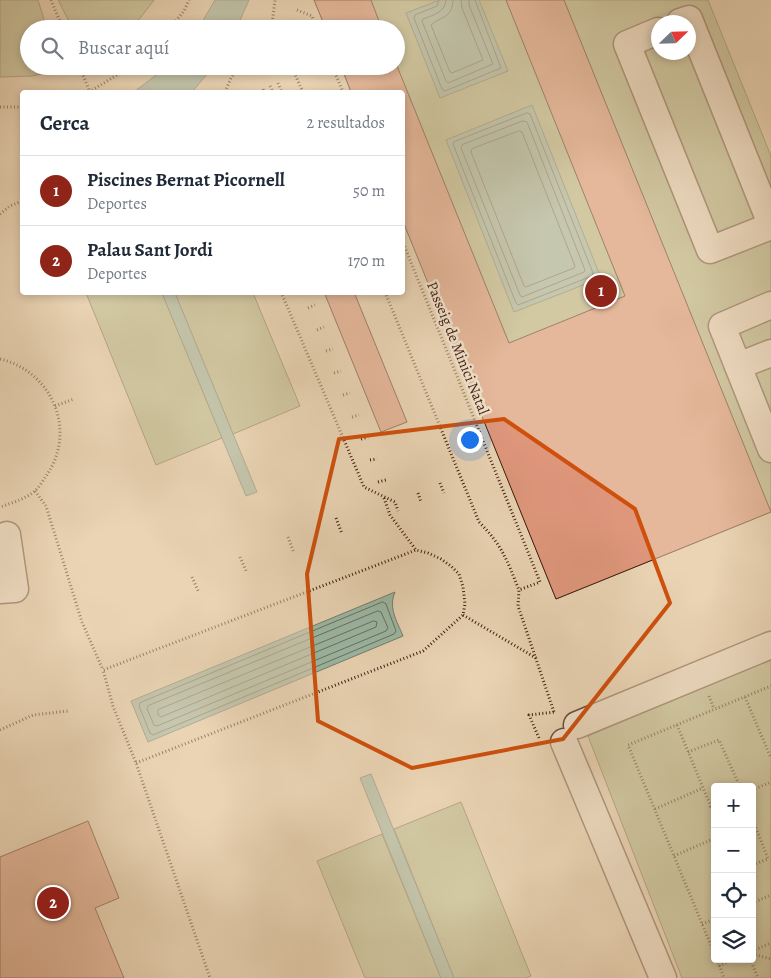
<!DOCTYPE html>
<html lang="es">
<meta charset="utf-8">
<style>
:root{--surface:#fff;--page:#f2f2f3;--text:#1f2937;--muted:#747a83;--line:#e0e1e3;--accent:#8f2418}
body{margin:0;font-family:Alegreya,serif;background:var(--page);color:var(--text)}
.controls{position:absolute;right:15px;bottom:15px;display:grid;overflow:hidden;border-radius:5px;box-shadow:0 2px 8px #0003}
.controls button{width:45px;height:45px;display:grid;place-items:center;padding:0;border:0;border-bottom:1px solid var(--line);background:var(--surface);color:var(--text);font:25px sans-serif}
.compass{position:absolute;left:651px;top:15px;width:45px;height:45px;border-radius:50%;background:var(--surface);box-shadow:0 2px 8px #0003;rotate:67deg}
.you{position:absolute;left:469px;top:439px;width:18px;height:18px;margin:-12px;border:4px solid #fff;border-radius:50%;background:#1a73e8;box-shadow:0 0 0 8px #1a73e833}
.badge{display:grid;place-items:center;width:32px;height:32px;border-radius:50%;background:var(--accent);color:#fff;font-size:16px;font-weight:700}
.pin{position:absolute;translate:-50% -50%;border:2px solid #fff;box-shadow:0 1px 5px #0006}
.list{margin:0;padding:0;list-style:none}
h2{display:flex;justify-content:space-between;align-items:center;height:65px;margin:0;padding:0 20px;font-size:21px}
h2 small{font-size:16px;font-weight:400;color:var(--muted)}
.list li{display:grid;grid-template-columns:32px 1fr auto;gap:15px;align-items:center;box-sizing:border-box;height:70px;padding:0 20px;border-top:1px solid var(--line)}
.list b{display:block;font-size:19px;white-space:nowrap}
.list p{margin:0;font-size:16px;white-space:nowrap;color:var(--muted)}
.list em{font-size:16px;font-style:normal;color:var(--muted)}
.icon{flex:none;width:28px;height:28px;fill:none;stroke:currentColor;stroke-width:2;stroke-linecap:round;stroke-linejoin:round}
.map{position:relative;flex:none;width:771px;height:978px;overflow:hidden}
.search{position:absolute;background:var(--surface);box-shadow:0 2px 8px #0003;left:20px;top:20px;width:385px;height:55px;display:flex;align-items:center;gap:12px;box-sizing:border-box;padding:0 18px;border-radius:28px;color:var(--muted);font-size:19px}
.panel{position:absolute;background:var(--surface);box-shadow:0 2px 8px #0003;left:20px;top:90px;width:385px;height:205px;border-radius:5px}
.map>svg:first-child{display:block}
</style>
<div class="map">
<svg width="771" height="978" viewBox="0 0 771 978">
<rect width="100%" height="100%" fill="#ead4b4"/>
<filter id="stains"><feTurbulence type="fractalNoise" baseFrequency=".004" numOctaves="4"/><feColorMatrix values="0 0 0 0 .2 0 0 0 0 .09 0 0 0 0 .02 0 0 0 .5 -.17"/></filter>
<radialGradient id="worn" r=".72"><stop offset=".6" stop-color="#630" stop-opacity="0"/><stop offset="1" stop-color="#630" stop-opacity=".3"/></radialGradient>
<g fill="#b6bd8e" stroke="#7c6e4f" fill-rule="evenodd">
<polygon points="0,0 38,0 47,29 29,29 29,66 58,66 60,70 32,76 0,77"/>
<polygon points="58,0 154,0 141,17 129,29 73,29"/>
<path d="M314,0H708L771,156V512L556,599L403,219L402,92H351L341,66H396V29H326ZM658,22H688V52H658Z"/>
<polygon points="86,293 162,293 222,438 156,465"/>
<polygon points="175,293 253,293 300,406 233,434"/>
<path d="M771,659V978H682L588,736ZM715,787H752V959H715Z"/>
<polygon points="461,802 531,976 526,978 454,978 394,829"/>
<polygon points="382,834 441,978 365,978 317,861"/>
</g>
<g fill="#9ab9a7" stroke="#777b6b">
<polygon points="215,0 249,0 236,29 198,29"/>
<polygon points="440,0 479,0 508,71 440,98 406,13"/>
<polygon points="168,66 214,66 192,92 134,92"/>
<polygon points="532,105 601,278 514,312 446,140"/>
<polygon points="162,293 175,293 257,492 246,496"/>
<path d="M395,592C388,608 397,621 403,636L148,742L131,701Z"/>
<polygon points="371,774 454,978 441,978 360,778"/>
</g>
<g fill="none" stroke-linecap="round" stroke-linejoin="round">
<g stroke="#6e6c5c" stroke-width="1">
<polyline points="439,0 437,6 415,15 414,18 442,89 445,91 501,68 475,0"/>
<path d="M446,0C445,13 433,15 423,19L422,21L446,81L448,83L493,64L469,5V0"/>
<path d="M453,0C452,19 441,16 431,25L450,72L452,73L483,60L462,8L461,0"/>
<polygon points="527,113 530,114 593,273 592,276 518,305 516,303 453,144 454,142"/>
<polygon points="523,121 527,122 585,270 584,272 522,297 520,295 461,148 462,145"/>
<polygon points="519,131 522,132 575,266 574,268 526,287 524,286 471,152 472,149"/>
<polygon points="383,602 386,604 396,631 394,634 153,735 150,733 139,706 140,703"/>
<polygon points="378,611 381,612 388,628 386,631 157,726 154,725 147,709 148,706"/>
<polygon points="374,621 377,622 376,627 161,717 158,715 158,710"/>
</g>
</g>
<g fill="#df977c" stroke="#421f10">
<polygon points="314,0 371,0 382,29 326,29"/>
<polygon points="506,0 564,0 771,512 556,599 402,219 402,92 351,92 341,66 397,66 509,343 625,296"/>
<polygon points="324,292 354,292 407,422 381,432"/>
<polygon points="88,821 119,898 95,908 124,978 0,978 0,857"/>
</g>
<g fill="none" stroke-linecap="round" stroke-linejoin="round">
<defs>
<g id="minor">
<polyline points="680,22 689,19 771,224"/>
<polyline points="658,31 627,44 710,250 771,226"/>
<polyline points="771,305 722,326 771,449"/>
<polyline points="738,366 771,353"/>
<polyline points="0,590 15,589 7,535"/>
<polyline points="577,725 771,645"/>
<polyline points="564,742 663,978"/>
</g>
</defs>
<use href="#minor" stroke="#6c4c39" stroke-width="29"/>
<g stroke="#421f10" stroke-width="3" stroke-dasharray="1 2.5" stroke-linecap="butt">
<polyline points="51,0 63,29"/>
<polyline points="297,10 312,16 317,29"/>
<polyline points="169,29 184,11 189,0"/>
<polyline points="274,29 272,24 275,0"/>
<polyline points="79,66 90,92"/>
<polyline points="291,66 303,92"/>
<polyline points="332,66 343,92"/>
<polyline points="278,83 281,90"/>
<polyline points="270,86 273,92"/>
<polyline points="263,89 264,92"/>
<polyline points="89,92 132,66"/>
<polyline points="225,92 231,78 240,66"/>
<polyline points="0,107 22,107"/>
<polyline points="0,214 10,206 22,201"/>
<polyline points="402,240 540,582 519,590 518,606 554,712"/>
<polyline points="281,292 364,487 395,502 398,511"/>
<path d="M385,292L479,522C502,545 507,560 519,590"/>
<polyline points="308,308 315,305"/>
<polyline points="317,330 324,327"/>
<polyline points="326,351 333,349"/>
<path d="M0,359C52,371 78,431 46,476C43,481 39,487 35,491C25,499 12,503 0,507"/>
<polyline points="334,373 341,371"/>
<polyline points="343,395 350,393"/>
<polyline points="55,406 74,399"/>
<polyline points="352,417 359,415"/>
<polyline points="361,439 368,437"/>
<polyline points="370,460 377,459"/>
<polyline points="378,482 386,480"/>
<polyline points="440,483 444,493"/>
<polyline points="35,491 46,506 82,622 103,670"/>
<polyline points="418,493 421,502"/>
<polyline points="384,498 390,515 416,550"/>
<polyline points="336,518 342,534"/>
<polyline points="288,537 294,553"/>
<polyline points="240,557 247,573"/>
<polyline points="192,577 199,593"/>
<polyline points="463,615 536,658"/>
<polyline points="709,696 714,709"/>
<polyline points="745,697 771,758"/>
<polyline points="677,725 711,807"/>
<polyline points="0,730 33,715 68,711"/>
<polyline points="539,738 529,715 555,712"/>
<polyline points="688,752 719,740 740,787"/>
<polyline points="136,763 423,651 463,615 465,604 463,587 459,574 451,566 441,559 428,553 416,550 103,670 113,706 136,763 210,978"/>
<polyline points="752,790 771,782"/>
<polyline points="715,806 711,807 715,816"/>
<polyline points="655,809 703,788"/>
<polyline points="752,818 768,859 752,865"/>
<polyline points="674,856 715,838"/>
<polyline points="752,903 771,895"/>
<polyline points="702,924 715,919"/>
<polyline points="752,951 771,943"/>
<polyline points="752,954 771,959"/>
<polyline points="715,955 628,745 771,686"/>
<polyline points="717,959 724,978"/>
<polyline points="750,959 758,978"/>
<polyline points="719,966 734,959"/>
</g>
<use href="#minor" stroke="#f1e3ce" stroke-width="26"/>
</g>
<path d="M0 0H771V978H0ZM504,419L635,509L670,603L563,739L412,768L318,721L307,574L339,439Z" fill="#ead4b4" fill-opacity=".55" fill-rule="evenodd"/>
<path fill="none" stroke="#cf500d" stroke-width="4" stroke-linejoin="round" d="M504,419L635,509L670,603L563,739L412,768L318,721L307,574L339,439Z"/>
<g text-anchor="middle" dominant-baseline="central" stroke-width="5" stroke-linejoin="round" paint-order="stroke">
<g font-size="15" fill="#421f10" stroke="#f1e3ce">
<text transform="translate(458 348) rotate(68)">Passeig de Minici Natal</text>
</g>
</g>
<rect width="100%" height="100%" filter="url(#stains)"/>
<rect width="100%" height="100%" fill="url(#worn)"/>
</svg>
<div class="controls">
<button>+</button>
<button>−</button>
<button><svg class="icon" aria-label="locate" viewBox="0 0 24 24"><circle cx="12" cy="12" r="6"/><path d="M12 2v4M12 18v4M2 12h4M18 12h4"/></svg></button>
<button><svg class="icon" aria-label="layers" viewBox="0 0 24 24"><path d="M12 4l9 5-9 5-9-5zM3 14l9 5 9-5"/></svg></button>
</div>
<svg class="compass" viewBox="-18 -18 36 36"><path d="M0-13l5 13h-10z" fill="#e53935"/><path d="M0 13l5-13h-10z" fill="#747a83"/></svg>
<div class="you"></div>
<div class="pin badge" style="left:601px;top:291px">1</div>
<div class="pin badge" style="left:53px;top:903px">2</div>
<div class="search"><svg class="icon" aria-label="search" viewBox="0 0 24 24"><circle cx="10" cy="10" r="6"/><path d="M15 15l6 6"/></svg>Buscar aquí</div>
<section class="panel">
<h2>Cerca<small>2 resultados</small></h2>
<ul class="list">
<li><span class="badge">1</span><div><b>Piscines Bernat Picornell</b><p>Deportes</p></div><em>50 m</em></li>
<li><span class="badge">2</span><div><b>Palau Sant Jordi</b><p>Deportes</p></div><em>170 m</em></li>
</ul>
</section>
</div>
